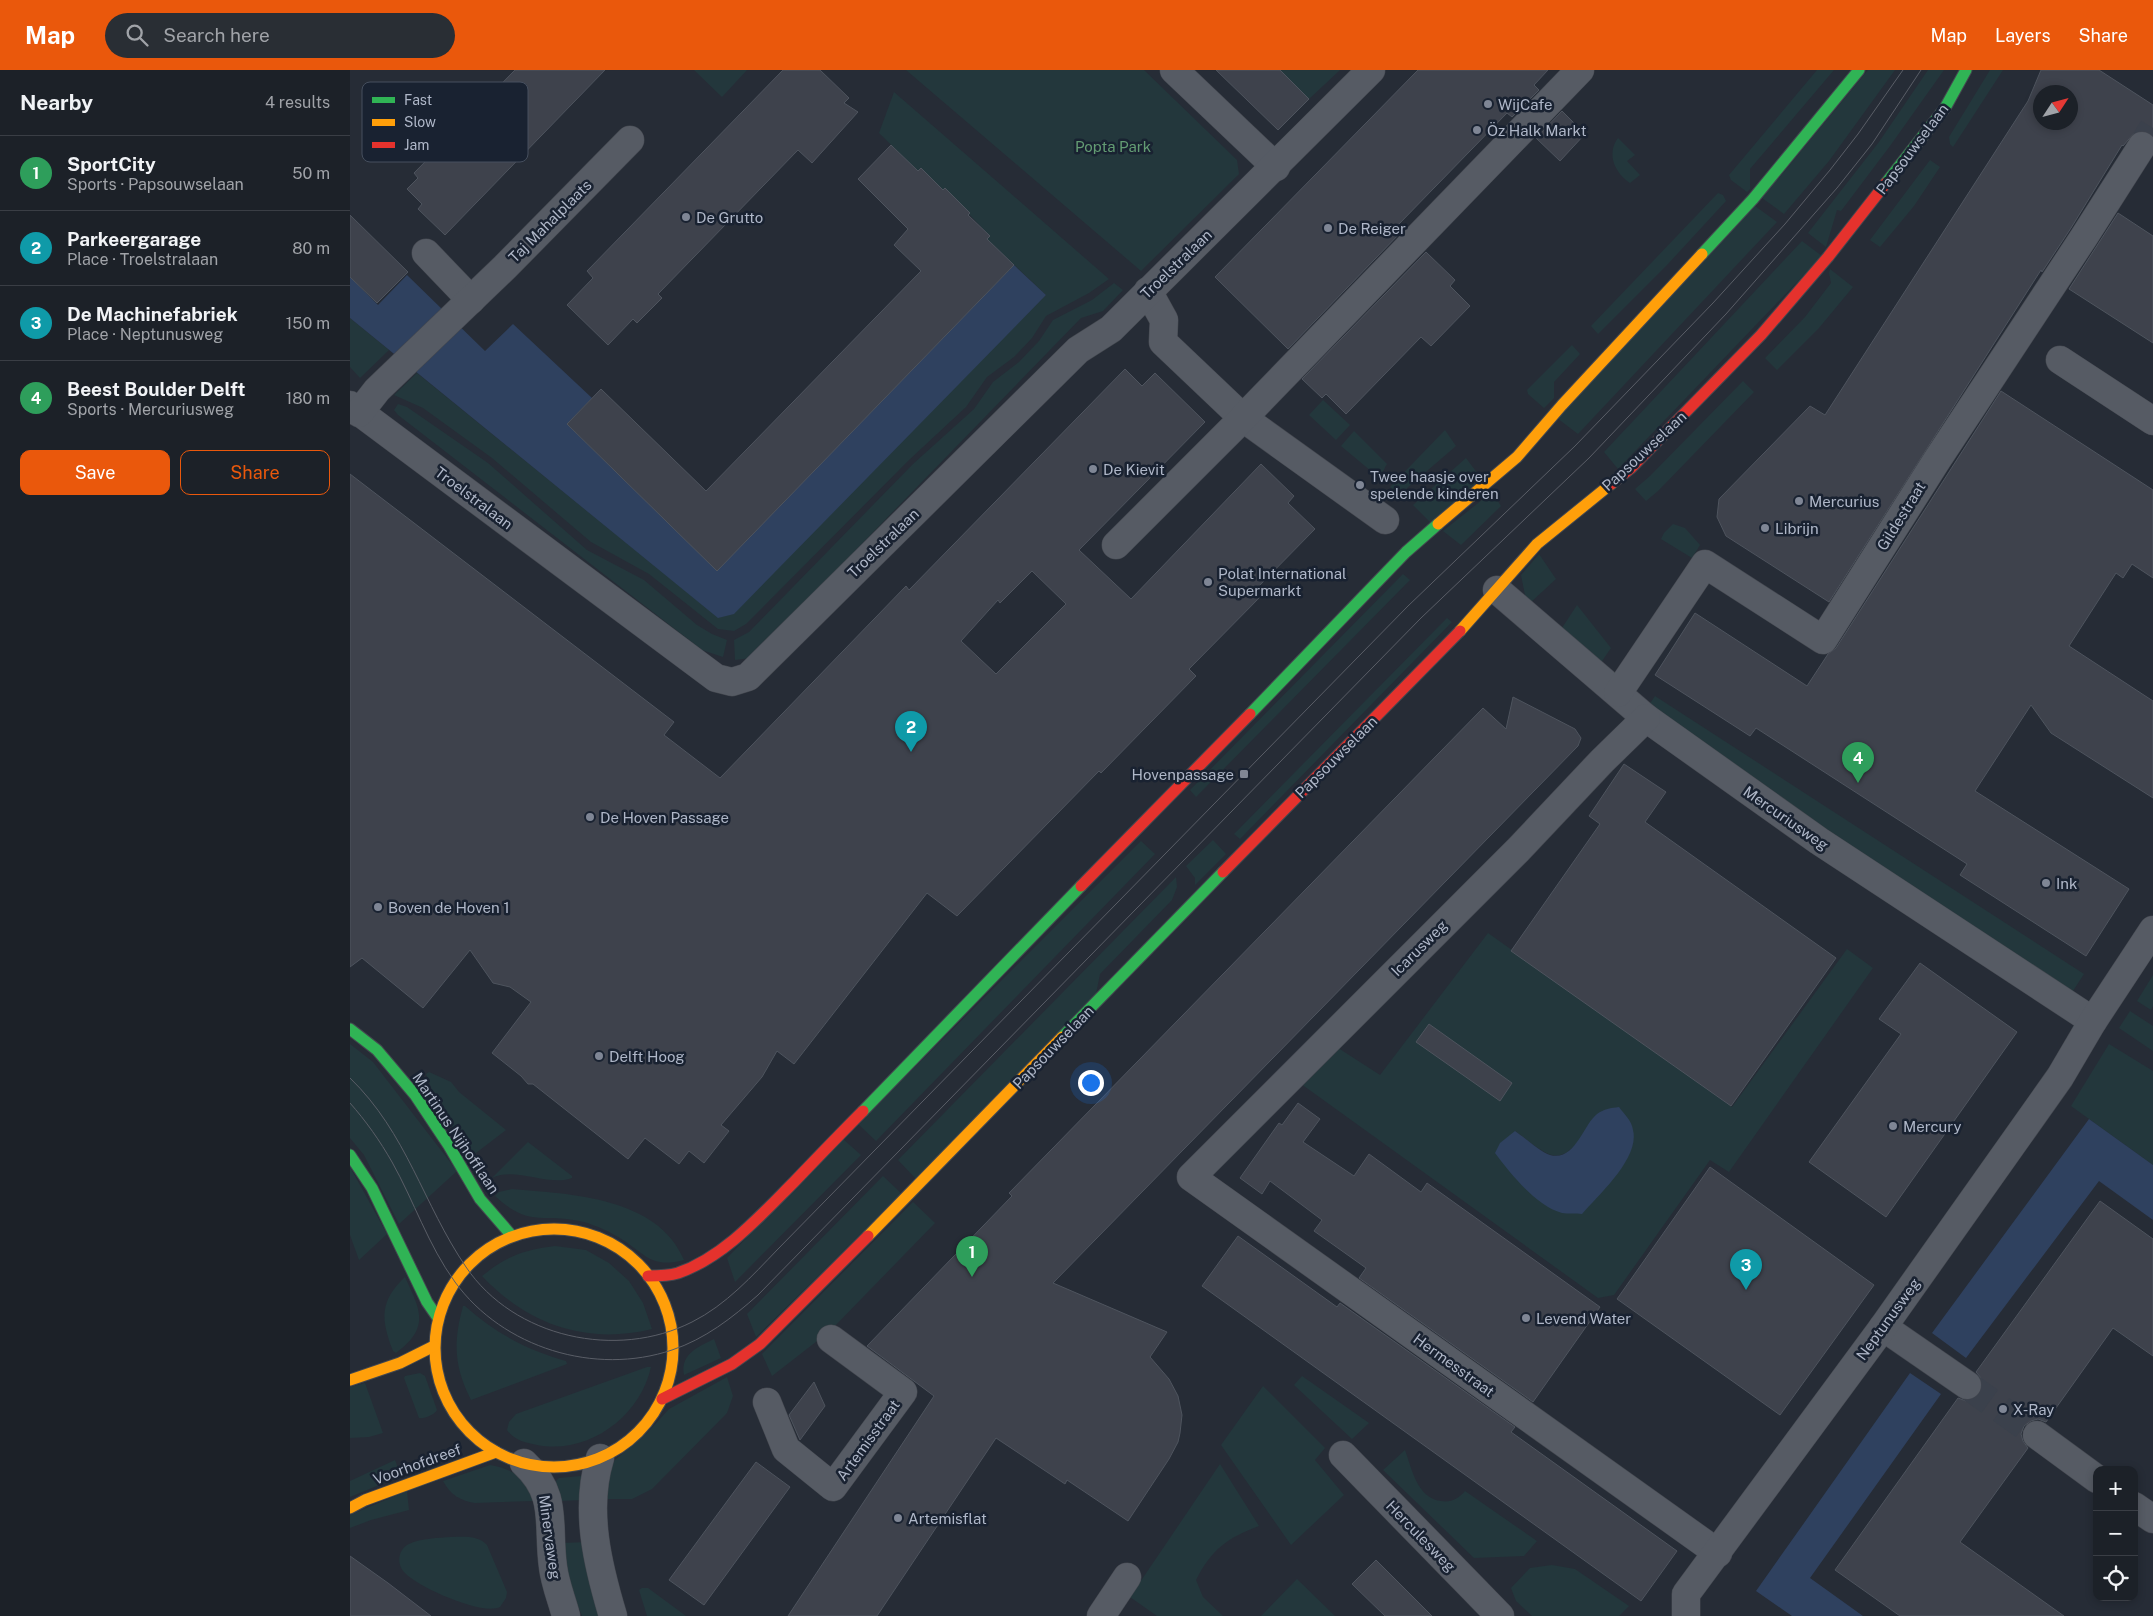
<!DOCTYPE html>
<meta charset="utf-8">
<style>
:root{--surface:#1c2128;--page:#292e34;--text:#f1f3f6;--muted:#a0a3a8;--line:#3a3e45;--accent:#ea580c}
body{margin:0;font-family:"Public Sans",sans-serif;background:var(--page);color:var(--text)}
.controls{position:absolute;right:15px;bottom:15px;display:grid;overflow:hidden;border-radius:10px;box-shadow:0 2px 8px #0003}
.controls button{width:45px;height:45px;display:grid;place-items:center;padding:0;border:0;border-bottom:1px solid var(--line);background:var(--surface);color:var(--text);font:25px sans-serif}
.compass{position:absolute;left:1683px;top:15px;width:45px;height:45px;border-radius:50%;background:var(--surface);box-shadow:0 2px 8px #0003;rotate:54deg}
.you{position:absolute;left:740px;top:1012px;width:18px;height:18px;margin:-12px;border:4px solid #fff;border-radius:50%;background:#1a73e8;box-shadow:0 0 0 8px #1a73e833}
.badge{display:grid;place-items:center;width:32px;height:32px;border-radius:50%;background:var(--accent);color:#fff;font-size:16px;font-weight:700}
.pin{position:absolute;translate:-50% -41px;filter:drop-shadow(0 1px 2px #0008)}
.pin::after{content:'';position:absolute;top:26px;width:18px;height:15px;background:inherit;clip-path:polygon(0 0,100% 0,50% 100%)}
.list{margin:0;padding:0;list-style:none}
h2{display:flex;justify-content:space-between;align-items:center;height:65px;margin:0;padding:0 20px;font-size:21px}
h2 small{font-size:16px;font-weight:400;color:var(--muted)}
.list li{display:grid;grid-template-columns:32px 1fr auto;gap:15px;align-items:center;box-sizing:border-box;height:75px;padding:0 20px;border-top:1px solid var(--line)}
.list b{display:block;font-size:19px;white-space:nowrap}
.list p{margin:0;font-size:16px;white-space:nowrap;color:var(--muted)}
.list em{font-size:16px;font-style:normal;color:var(--muted)}
.actions{display:flex;gap:10px;padding:15px 20px}
.actions a{flex:1;padding:11px 0;border:1px solid var(--accent);border-radius:10px;text-align:center;font-size:18px;color:var(--accent)}
.actions .main{background:var(--accent);color:#fff}
.icon{flex:none;width:28px;height:28px;fill:none;stroke:currentColor;stroke-width:2;stroke-linecap:round;stroke-linejoin:round}
.map{position:relative;flex:none;width:1803px;height:1546px;overflow:hidden}
header{display:flex;align-items:center;gap:30px;box-sizing:border-box;height:70px;padding:0 25px;background:var(--accent);color:#fff}
header strong{font-size:24px}
nav{display:flex;gap:28px;margin-inline-start:auto;font-size:18px}
.search{width:350px;height:45px;background:var(--page);display:flex;align-items:center;gap:12px;box-sizing:border-box;padding:0 18px;border-radius:28px;color:var(--muted);font-size:19px}
main{display:flex}
aside{flex:1;background:var(--surface)}
.map>svg:first-child{display:block}
</style>
<header>
<strong>Map</strong>
<div class="search"><svg class="icon" aria-label="search" viewBox="0 0 24 24"><circle cx="10" cy="10" r="6"/><path d="M15 15l6 6"/></svg>Search here</div>
<nav><a>Map</a><a>Layers</a><a>Share</a></nav>
</header>
<main>
<aside>
<h2>Nearby<small>4 results</small></h2>
<ul class="list">
<li><span class="badge" style="background:#2e9e5b">1</span><div><b>SportCity</b><p>Sports · Papsouwselaan</p></div><em>50 m</em></li>
<li><span class="badge" style="background:#0f9aa8">2</span><div><b>Parkeergarage</b><p>Place · Troelstralaan</p></div><em>80 m</em></li>
<li><span class="badge" style="background:#0f9aa8">3</span><div><b>De Machinefabriek</b><p>Place · Neptunusweg</p></div><em>150 m</em></li>
<li><span class="badge" style="background:#2e9e5b">4</span><div><b>Beest Boulder Delft</b><p>Sports · Mercuriusweg</p></div><em>180 m</em></li>
</ul>
<div class="actions"><a class="main">Save</a><a>Share</a></div>
</aside>
<div class="map">
<svg width="1803" height="1546" viewBox="0 0 1803 1546">
<rect width="100%" height="100%" fill="#262c36"/>
<g fill="#23373c" fill-rule="evenodd">
<polygon points="344,0 397,0 372,27"/>
<polygon points="556,0 794,0 887,90 889,104 791,201"/>
<polygon points="930,0 990,0 959,29"/>
<polygon points="1467,0 1484,0 1400,99 1400,119 1397,122 1381,110 1379,105"/>
<polygon points="1518,0 1545,0 1479,91 1434,144 1412,128"/>
<polygon points="1578,0 1594,0 1540,76 1491,141 1487,140 1476,177 1458,163 1529,72"/>
<polygon points="1640,0 1653,0 1603,77 1600,74 1599,67"/>
<polygon points="544,22 759,209 739,223 696,246 682,268 664,287 637,307 616,337 559,390 396,554 384,561 368,559 299,504 241,472 142,388 73,338 44,325 67,303 369,548 696,225 637,169 640,166 595,119 593,120 568,101 529,63"/>
<path d="M1268,68L1285,85L1277,91L1290,105L1280,113C1265,103 1256,84 1268,68Z"/>
<polygon points="1580,90 1590,97 1564,136 1530,177 1520,170"/>
<polygon points="1368,123 1373,125 1376,131 1317,195 1248,264 1241,256"/>
<polygon points="1405,136 1427,152 1228,364 1207,348"/>
<polygon points="1452,171 1472,186 1268,399 1254,382"/>
<polygon points="1480,199 1503,217 1469,258 1427,300 1415,288 1455,247 1481,213 1479,203"/>
<polygon points="764,213 773,220 753,241 731,248 401,588 385,590 384,570 399,562 563,394 624,339 643,312 669,292 689,271 703,250 742,230"/>
<polygon points="0,248 39,280 10,308 0,297"/>
<polygon points="1222,275 1230,284 1204,312 1204,328 1194,338 1178,324 1177,320"/>
<polygon points="1393,311 1404,322 1308,421 1296,431 1285,419 1300,406"/>
<polygon points="973,330 1000,355 986,370 959,345"/>
<polygon points="48,334 57,337 138,393 237,480 294,510 347,555 362,564 377,570 373,587 352,580 48,345 44,340"/>
<polygon points="1095,360 1106,376 1049,425 1040,417"/>
<polygon points="1004,361 1037,394 1032,403 1027,406 991,376"/>
<polygon points="1116,388 1131,408 1081,453 1063,435"/>
<polygon points="1142,422 1151,436 1111,475 1093,461"/>
<polygon points="1323,454 1335,458 1350,475 1342,488 1311,469 1314,463"/>
<polygon points="1189,484 1206,509 1180,533 1175,525 1171,505"/>
<polygon points="1053,504 1060,510 846,727 840,720"/>
<polygon points="1227,535 1261,578 1250,594 1210,561"/>
<polygon points="1097,548 1102,552 890,769 884,764"/>
<polygon points="1305,626 1734,904 1721,924 1491,772 1299,635"/>
<polygon points="863,770 876,784 845,815 845,808 836,796"/>
<polygon points="791,771 805,784 526,1071 508,1054"/>
<polygon points="826,807 827,817 822,830 750,904 746,924 566,1109 548,1090"/>
<path d="M1138,863L1382,1037L1497,879L1523,898L1379,1102L1360,1090L1264,1225L1248,1228L947,1011L982,974L1030,1005ZM1246,1045L1194,1133L1165,1061C1174,1067 1192,1083 1202,1085C1222,1090 1236,1059 1246,1045Z"/>
<polygon points="1803,905 1803,936 1801,940 1787,931"/>
<polygon points="1780,941 1803,956 1803,981 1769,958"/>
<polygon points="0,974 23,992 107,1101 49,1154 14,1085 0,1068"/>
<polygon points="1759,974 1803,1001 1803,1095 1721,1036"/>
<polygon points="79,1002 101,1012 109,1022 156,1060 122,1086 87,1034 76,1004"/>
<polygon points="493,1069 511,1085 385,1212 377,1188"/>
<path d="M178,1072L222,1106V1108C199,1117 165,1096 142,1108Z"/>
<polygon points="0,1097 37,1164 9,1190 0,1165"/>
<polygon points="533,1106 552,1124 406,1267 397,1244"/>
<path d="M162,1119C220,1124 308,1127 334,1190C302,1198 297,1186 273,1170C261,1162 247,1156 234,1152C195,1142 180,1159 145,1126L149,1122Z"/>
<polygon points="563,1132 585,1153 480,1261 422,1306 412,1284"/>
<path d="M205,1176L236,1180L259,1193L279,1211L293,1233L302,1259C237,1275 178,1255 132,1206C157,1186 173,1180 205,1176Z"/>
<path d="M55,1207C70,1240 81,1257 46,1283L43,1281C31,1249 29,1232 55,1207Z"/>
<path d="M113,1236H115C145,1263 177,1280 216,1291L217,1294L121,1330C104,1296 103,1273 113,1236Z"/>
<path d="M364,1269L371,1288L334,1305C330,1284 348,1277 364,1269Z"/>
<path d="M297,1297H301C290,1347 238,1385 187,1375C174,1372 165,1371 157,1360L159,1352L166,1344Z"/>
<path d="M70,1303L75,1306L87,1340C84,1345 74,1349 69,1348L54,1308L55,1306Z"/>
<polygon points="952,1306 1019,1353 1002,1369 944,1315"/>
<polygon points="377,1307 383,1326 377,1343 302,1419 282,1429 251,1429 255,1403 265,1390 298,1362 319,1339"/>
<polygon points="15,1313 33,1363 19,1367 0,1368 0,1317"/>
<polygon points="913,1316 975,1378 965,1390 994,1425 941,1475 871,1375"/>
<path d="M1055,1380C1062,1399 1067,1428 1091,1431C1101,1433 1109,1428 1115,1421L1187,1471L1174,1486L1124,1488L1033,1400Z"/>
<polygon points="45,1390 51,1406 0,1427 0,1411"/>
<path d="M870,1394L909,1456C877,1468 862,1479 846,1510L853,1527L873,1546H807L780,1527Z"/>
<path d="M140,1395C161,1398 181,1410 183,1431L125,1433C110,1431 100,1424 93,1411Z"/>
<polygon points="231,1406 233,1407 233,1430 209,1431 206,1411 209,1408"/>
<polygon points="57,1421 59,1440 21,1450 0,1458 0,1445"/>
<path d="M101,1467C115,1467 127,1465 137,1475L157,1522L156,1528L150,1537C132,1546 68,1517 55,1503C46,1494 48,1479 59,1474C71,1468 89,1468 101,1467Z"/>
<polygon points="237,1472 253,1546 232,1546 220,1516 212,1473"/>
<polygon points="1202,1495 1225,1499 1279,1536 1269,1546 1182,1546 1166,1531 1161,1518 1180,1498"/>
<polygon points="947,1509 985,1546 911,1546"/>
<polygon points="292,1518 298,1518 336,1546 297,1546 289,1520"/>
</g>
<g fill="#2f415f">
<polygon points="664,195 696,225 384,544 368,548 0,248 0,207 28,235 57,205 135,281 163,254 242,328 217,354 367,500"/>
<path d="M1269,1037C1274,1044 1282,1051 1283,1060C1290,1088 1249,1124 1232,1144C1226,1143 1218,1144 1212,1143C1186,1136 1161,1104 1145,1083L1150,1073L1165,1061C1174,1067 1191,1082 1200,1085C1225,1092 1233,1055 1247,1044C1254,1039 1261,1038 1269,1037Z"/>
<polygon points="1739,1049 1803,1095 1803,1150 1749,1111 1616,1288 1582,1263"/>
<polygon points="1560,1303 1591,1324 1460,1508 1513,1546 1442,1546 1406,1521"/>
</g>
<g fill="#3e424c" stroke="#4e545e" fill-rule="evenodd">
<polygon points="165,0 255,0 95,165 68,139 72,134 57,119 68,108 64,103"/>
<polygon points="433,0 470,0 499,28 494,33 508,42 462,93 448,80 308,224 312,228 287,253 283,249 258,275 217,235 243,208 237,201"/>
<polygon points="866,0 930,0 959,29 928,60"/>
<polygon points="1068,0 1198,0 1184,15 1189,20 1162,47 1157,43 1048,155 1053,160 938,279 865,207"/>
<path d="M1691,0H1749L1803,35V66L1793,60L1785,62L1773,76L1772,75L1721,158L1692,202L1691,200L1479,532L1376,466L1367,447L1369,429L1460,336L1475,345L1678,31ZM1690,22H1720V52H1690Z"/>
<polygon points="1212,41 1235,64 1210,91 1186,68"/>
<polygon points="541,75 568,101 571,98 593,120 595,118 620,143 618,145 640,166 637,169 664,195 367,501 217,354 251,319 356,421 571,201 544,175 558,159 508,109"/>
<polygon points="1768,143 1803,166 1803,273 1719,219"/>
<polygon points="0,145 58,202 27,233 0,207"/>
<polygon points="1076,182 1105,210 1100,216 1120,236 1081,276 1071,267 996,344 976,324 972,328 952,309"/>
<path d="M775,299L792,316L805,303L855,352L729,480L781,529L911,394L944,426L938,433L965,459L908,517L914,523L839,599L846,606L751,703L749,701L607,846L577,823L444,994L427,981L412,1007L371,1055L379,1061L354,1093L339,1081L329,1094L295,1068L278,1089L183,1014H178L171,1006L142,983L181,932L160,917L143,913L120,880L73,938L12,888L0,897V404L324,652L314,665L370,708L556,516L559,520ZM682,501L716,534L646,604L611,571L648,530L650,533Z"/>
<polygon points="1651,321 1803,420 1803,508 1782,494 1773,508 1766,503 1719,576 1803,631 1803,728 1701,663 1681,635 1625,721 1779,819 1736,886 1610,805 1617,794 1406,658 1400,666 1305,605 1345,543 1457,616 1478,584 1486,578"/>
<polygon points="1163,627 1225,659 1231,668 1228,676 703,1213 817,1262 800,1287 819,1309 828,1326 832,1345 830,1363 828,1372 819,1389 778,1451 717,1410 715,1414 646,1368 527,1546 438,1546 584,1326 517,1276 662,1126 659,1123 1133,638 1156,659"/>
<polygon points="1274,694 1316,722 1295,752 1486,888 1381,1036 1161,881 1250,754 1239,746"/>
<polygon points="1570,893 1667,962 1536,1147 1459,1092 1551,964 1529,949"/>
<polygon points="1079,954 1162,1013 1150,1031 1066,972"/>
<polygon points="948,1033 970,1049 953,1072 1004,1106 1019,1084 1071,1122 1077,1113 1250,1237 1183,1332 1009,1208 1016,1198 964,1161 972,1150 920,1111 912,1124 890,1108 929,1053 932,1055"/>
<polygon points="1360,1097 1524,1215 1430,1345 1267,1229"/>
<polygon points="1750,1131 1803,1169 1803,1286 1763,1258 1696,1352 1688,1349 1681,1351 1674,1356 1671,1364 1673,1371 1678,1378 1610,1472 1714,1546 1550,1546 1485,1500 1608,1328 1616,1331 1624,1329 1630,1324 1633,1316 1631,1308 1626,1302"/>
<polygon points="888,1166 987,1237 990,1233 1165,1357 1161,1362 1327,1481 1291,1531 852,1216"/>
<polygon points="464,1312 475,1336 450,1370 439,1345"/>
<polygon points="406,1392 440,1417 354,1535 319,1510"/>
<polygon points="0,1486 38,1513 81,1546 0,1546"/>
<polygon points="1026,1490 1082,1546 1035,1546 1002,1514"/>
</g>
<g fill="none" stroke-linecap="round" stroke-linejoin="round">
<g stroke="#3b414c" stroke-width="28" stroke-dasharray="28 14" stroke-linecap="butt">
<polyline points="1792,76 1803,58"/>
<polyline points="1617,1315 1687,1365"/>
</g>
<defs>
<g id="street">
<polyline points="824,0 926,97"/>
<polyline points="76,183 121,230"/>
<polyline points="798,221 814,250 813,272 893,348 1035,450"/>
<polyline points="1710,290 1803,351"/>
<polyline points="0,335 366,608 382,612 398,607 728,280 761,259 1021,0"/>
<polyline points="9,343 27,320 155,197 280,70"/>
<polyline points="766,475 893,348 1230,0"/>
<polyline points="1147,520 1296,648 1334,675 1469,771 1743,951"/>
<polyline points="1268,623 1355,494 1473,570 1587,390 1734,167 1792,76"/>
<polyline points="1296,648 1252,691 1168,780 841,1107 1368,1483"/>
<polyline points="1533,1257 1617,1315"/>
<polyline points="417,1332 436,1379 483,1417 553,1322 481,1269"/>
<polyline points="1687,1365 1747,1409"/>
<polyline points="993,1385 1150,1546"/>
<path d="M250,1388C234,1440 248,1496 263,1546"/>
<path d="M174,1393C209,1425 197,1455 203,1497C205,1514 212,1530 216,1546"/>
<polyline points="1784,1436 1803,1449"/>
<polyline points="751,1546 777,1507"/>
<polyline points="1336,1546 1336,1524 1533,1257 1710,1007 1743,951 1803,860"/>
</g>
<g id="fast">
<polyline points="1536,113 1595,38 1616,0"/>
<polyline points="1352,184 1403,129 1509,0"/>
<polyline points="900,644 1056,482 1088,454"/>
<polyline points="0,959 27,980 65,1025 99,1076 130,1129 162,1166"/>
<polyline points="712,967 873,802"/>
<polyline points="513,1041 731,816"/>
<polyline points="0,1085 22,1118 77,1232 88,1248"/>
</g>
<g id="slow">
<polyline points="1088,454 1167,387 1212,335 1352,184"/>
<polyline points="1110,561 1187,474 1261,414"/>
<circle cx="204" cy="1278" r="119"/>
<polyline points="518,1166 712,967"/>
<polyline points="0,1310 50,1293 84,1276"/>
<polyline points="0,1438 15,1430 146,1382"/>
</g>
<g id="jam">
<polyline points="1261,414 1281,398 1411,265 1478,187 1536,113"/>
<polyline points="873,802 1110,561"/>
<polyline points="731,816 900,644"/>
<path d="M298,1206C308,1206 318,1206 328,1203C374,1187 411,1145 444,1112C467,1088 490,1064 513,1041"/>
<polyline points="312,1329 382,1294 410,1274 518,1166"/>
</g>
</defs>
<use href="#street" stroke="#43474f" stroke-width="29"/>
<use href="#fast" stroke="#43474f" stroke-width="13"/>
<use href="#slow" stroke="#43474f" stroke-width="13"/>
<use href="#jam" stroke="#43474f" stroke-width="13"/>
<use href="#street" stroke="#565b64" stroke-width="28"/>
<use href="#fast" stroke="#30b455" stroke-width="11"/>
<use href="#slow" stroke="#ff9f0a" stroke-width="11"/>
<use href="#jam" stroke="#e5322d" stroke-width="11"/>
<g stroke="#5a5e67" stroke-width="1">
<path d="M0,1008C57,1063 73,1134 116,1197C164,1268 267,1290 342,1252C376,1235 402,1206 428,1179L1058,536L1225,376L1363,233L1435,154L1480,100L1508,64L1553,0"/>
<path d="M0,1033C16,1051 30,1071 42,1092C64,1131 78,1175 105,1212C153,1278 245,1306 322,1280C355,1269 382,1248 408,1225L1071,548L1239,388L1376,244L1487,118L1522,74L1571,0"/>
</g>
</g>
<g fill="#7f8695" stroke="#192231" stroke-width="2">
<circle cx="1138" cy="34" r="5"/>
<circle cx="1127" cy="60" r="5"/>
<circle cx="336" cy="147" r="5"/>
<circle cx="978" cy="158" r="5"/>
<circle cx="743" cy="399" r="5"/>
<circle cx="1010" cy="415" r="5"/>
<circle cx="1449" cy="431" r="5"/>
<circle cx="1415" cy="458" r="5"/>
<circle cx="858" cy="512" r="5"/>
<rect x="889" y="699" width="10" height="10" rx="2.5"/>
<circle cx="240" cy="747" r="5"/>
<circle cx="1696" cy="813" r="5"/>
<circle cx="28" cy="837" r="5"/>
<circle cx="249" cy="986" r="5"/>
<circle cx="1543" cy="1056" r="5"/>
<circle cx="1176" cy="1248" r="5"/>
<circle cx="1653" cy="1339" r="5"/>
<circle cx="548" cy="1448" r="5"/>
</g>
<g text-anchor="middle" dominant-baseline="central" stroke-width="5" stroke-linejoin="round" paint-order="stroke">
<g font-size="15" fill="#afb7c8" stroke="#192231" text-anchor="start">
<text x="1148" y="34">WijCafe</text>
<text x="1137" y="60">Öz Halk Markt</text>
<text x="346" y="147">De Grutto</text>
<text x="988" y="158">De Reiger</text>
<text x="753" y="399">De Kievit</text>
<text x="1020" y="406">Twee haasje over<tspan x="1020" dy="17">spelende kinderen</tspan></text>
<text x="1459" y="431">Mercurius</text>
<text x="1425" y="458">Librijn</text>
<text x="868" y="503">Polat International<tspan x="868" dy="17">Supermarkt</tspan></text>
<text x="884" y="704" text-anchor="end">Hovenpassage</text>
<text x="250" y="747">De Hoven Passage</text>
<text x="1706" y="813">Ink</text>
<text x="38" y="837">Boven de Hoven 1</text>
<text x="259" y="986">Delft Hoog</text>
<text x="1553" y="1056">Mercury</text>
<text x="1186" y="1248">Levend Water</text>
<text x="1663" y="1339">X-Ray</text>
<text x="558" y="1448">Artemisflat</text>
</g>
<g font-size="15" fill="#639c73" stroke="#192231">
<text x="763" y="76">Popta Park</text>
</g>
<g font-size="15" fill="#afb7c8" stroke="#192231">
<text transform="translate(1562 79) rotate(-53)">Papsouwselaan</text>
<text transform="translate(200 151) rotate(-45)">Taj Mahalplaats</text>
<text transform="translate(826 194) rotate(-44)">Troelstralaan</text>
<text transform="translate(1294 381) rotate(-43)">Papsouwselaan</text>
<text transform="translate(124 428) rotate(37)">Troelstralaan</text>
<text transform="translate(1551 446) rotate(-58)">Gildestraat</text>
<text transform="translate(533 473) rotate(-44)">Troelstralaan</text>
<text transform="translate(986 687) rotate(-45)">Papsouwselaan</text>
<text transform="translate(1436 748) rotate(35)">Mercuriusweg</text>
<text transform="translate(1069 878) rotate(-45)">Icarusweg</text>
<text transform="translate(703 977) rotate(-46)">Papsouwselaan</text>
<text transform="translate(106 1063) rotate(56)">Martinus Nijhofflaan</text>
<text transform="translate(1538 1249) rotate(-54)">Neptunusweg</text>
<text transform="translate(1104 1295) rotate(36)">Hermesstraat</text>
<text transform="translate(518 1370) rotate(-54)">Artemisstraat</text>
<text transform="translate(67 1394) rotate(-20)">Voorhofdreef</text>
<text transform="translate(1071 1466) rotate(46)">Herculesweg</text>
<text transform="translate(200 1467) rotate(82)">Minervaweg</text>
</g>
</g>
<rect x="12" y="12" width="166" height="80" rx="8" fill="#192231" stroke="#464f5e" stroke-width="1"/>
<rect x="22" y="27" width="23" height="6" fill="#30b455"/>
<rect x="22" y="49" width="23" height="7" fill="#ff9f0a"/>
<rect x="22" y="72" width="23" height="6" fill="#e5322d"/>
<g font-size="14" fill="#afb7c8">
<text x="54" y="35">Fast</text>
<text x="54" y="57">Slow</text>
<text x="54" y="80">Jam</text>
</g>
</svg>
<div class="controls">
<button>+</button>
<button>−</button>
<button><svg class="icon" aria-label="locate" viewBox="0 0 24 24"><circle cx="12" cy="12" r="6"/><path d="M12 2v4M12 18v4M2 12h4M18 12h4"/></svg></button>
</div>
<svg class="compass" viewBox="-18 -18 36 36"><path d="M0-13l5 13h-10z" fill="#e53935"/><path d="M0 13l5-13h-10z" fill="#a0a3a8"/></svg>
<div class="you"></div>
<div class="pin badge" style="left:622px;top:1207px;background:#2e9e5b">1</div>
<div class="pin badge" style="left:561px;top:682px;background:#0f9aa8">2</div>
<div class="pin badge" style="left:1396px;top:1220px;background:#0f9aa8">3</div>
<div class="pin badge" style="left:1508px;top:713px;background:#2e9e5b">4</div>
</div>
</main>
